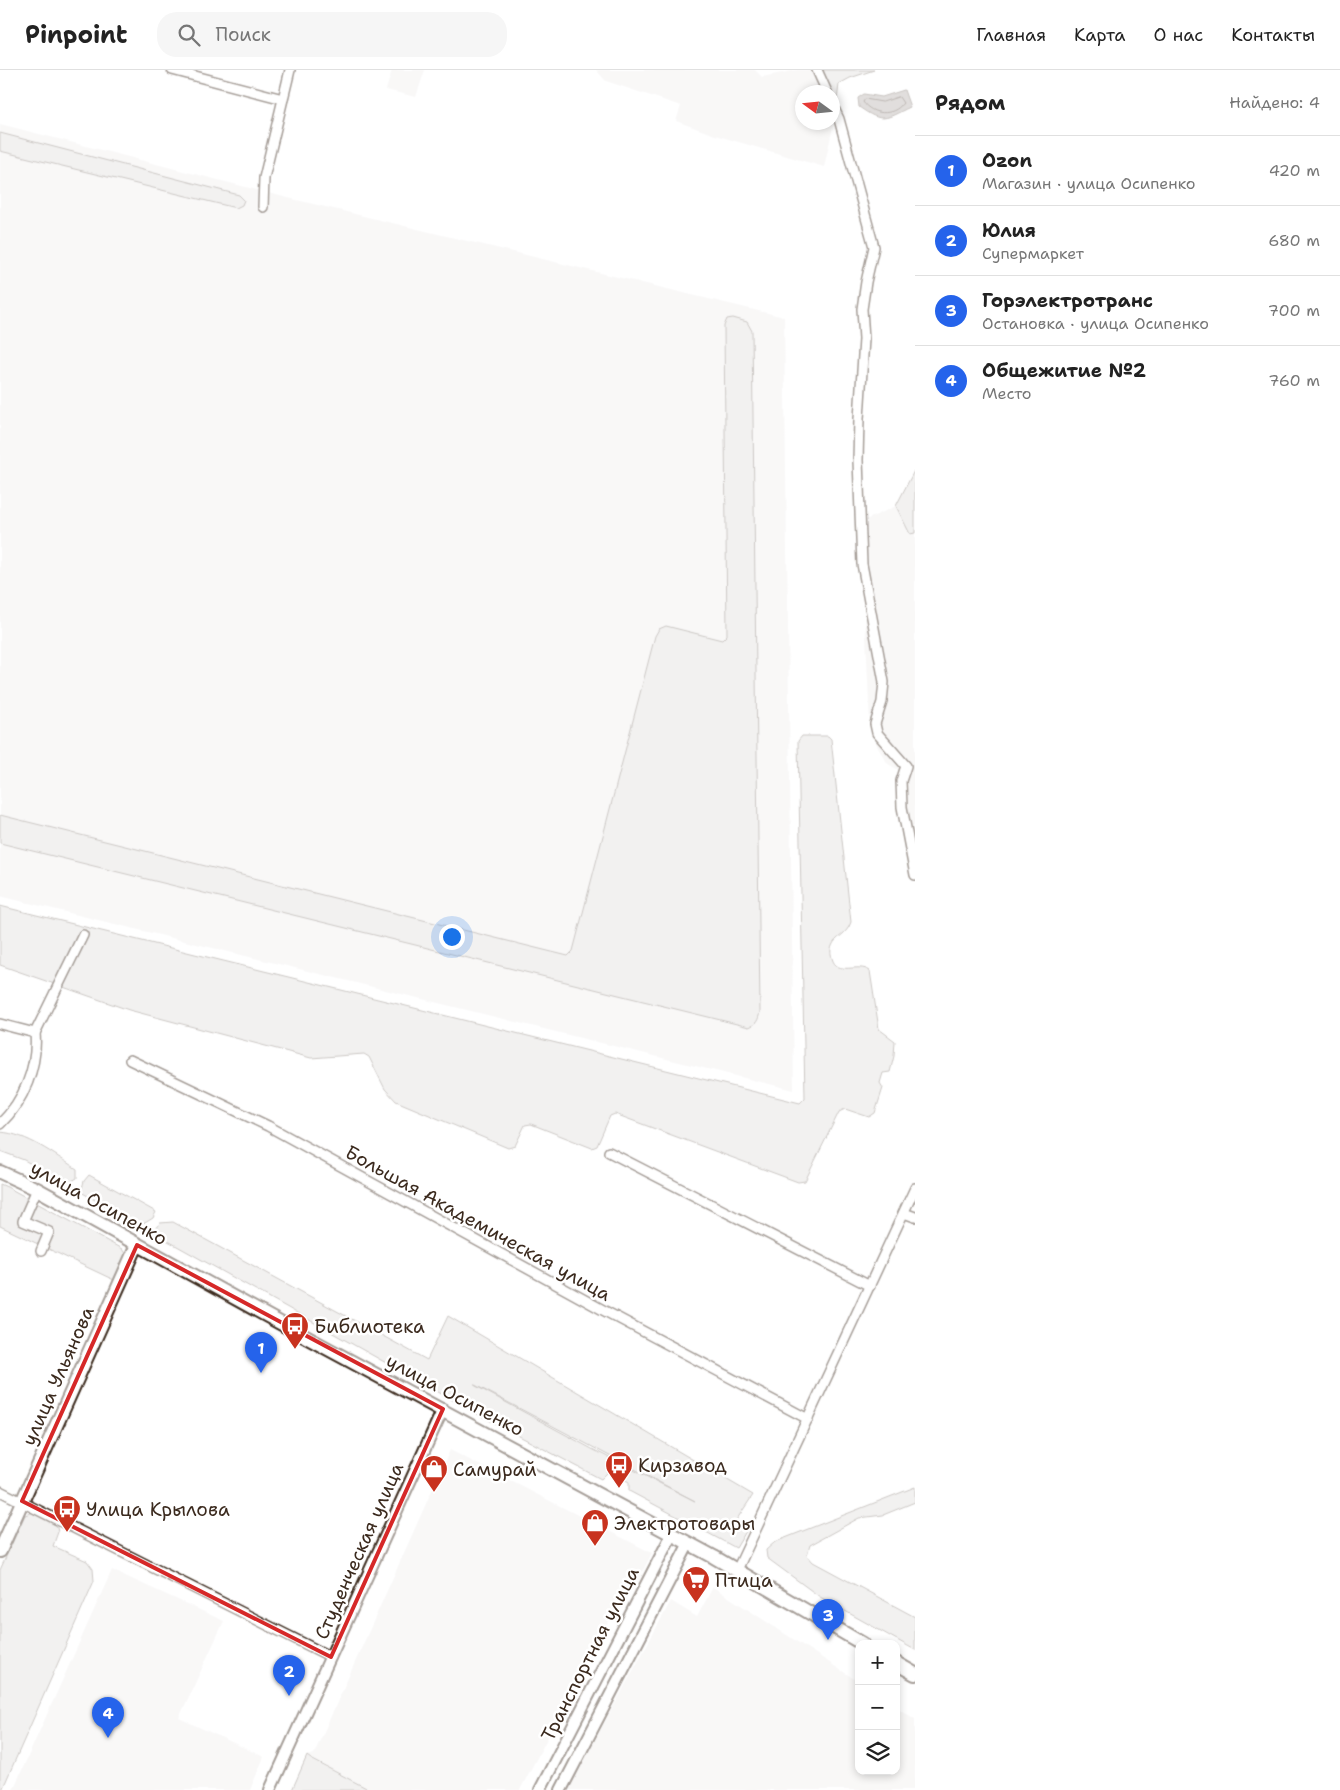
<!DOCTYPE html>
<html lang="ru">
<meta charset="utf-8">
<style>
:root{--surface:#fff;--page:#f6f6f6;--text:#222;--muted:#767676;--line:#e0e0e0;--accent:#2563eb}
body{margin:0;font-family:"Shantell Sans",sans-serif;background:var(--page);color:var(--text)}
.controls{position:absolute;right:15px;bottom:15px;display:grid;overflow:hidden;border-radius:10px;box-shadow:0 2px 8px #0003}
.controls button{width:45px;height:45px;display:grid;place-items:center;padding:0;border:0;border-bottom:1px solid var(--line);background:var(--surface);color:var(--text);font:25px sans-serif}
.compass{position:absolute;left:795px;top:15px;width:45px;height:45px;border-radius:50%;background:var(--surface);box-shadow:0 2px 8px #0003;rotate:285deg}
.you{position:absolute;left:451px;top:866px;width:18px;height:18px;margin:-12px;border:4px solid #fff;border-radius:50%;background:#1a73e8;box-shadow:0 0 0 8px #1a73e833}
.badge{display:grid;place-items:center;width:32px;height:32px;border-radius:50%;background:var(--accent);color:#fff;font-size:16px;font-weight:700}
.pin{position:absolute;translate:-50% -41px;filter:drop-shadow(0 1px 2px #0008)}
.pin::after{content:'';position:absolute;top:26px;width:18px;height:15px;background:inherit;clip-path:polygon(0 0,100% 0,50% 100%)}
.list{margin:0;padding:0;list-style:none}
h2{display:flex;justify-content:space-between;align-items:center;height:65px;margin:0;padding:0 20px;font-size:21px}
h2 small{font-size:16px;font-weight:400;color:var(--muted)}
.list li{display:grid;grid-template-columns:32px 1fr auto;gap:15px;align-items:center;box-sizing:border-box;height:70px;padding:0 20px;border-top:1px solid var(--line)}
.list b{display:block;font-size:19px;white-space:nowrap}
.list p{margin:0;font-size:16px;white-space:nowrap;color:var(--muted)}
.list em{font-size:16px;font-style:normal;color:var(--muted)}
.icon{flex:none;width:28px;height:28px;fill:none;stroke:currentColor;stroke-width:2;stroke-linecap:round;stroke-linejoin:round}
.map{position:relative;flex:none;width:915px;height:1720px;overflow:hidden}
header{display:flex;align-items:center;gap:30px;box-sizing:border-box;height:70px;padding:0 25px;background:var(--surface);border-bottom:1px solid var(--line)}
header strong{font-size:24px}
nav{display:flex;gap:28px;margin-inline-start:auto;font-size:18px}
.search{width:350px;height:45px;background:var(--page);display:flex;align-items:center;gap:12px;box-sizing:border-box;padding:0 18px;border-radius:20px;color:var(--muted);font-size:19px}
main{display:flex}
aside{flex:1;background:var(--surface)}
.map>svg:first-child{display:block}
</style>
<header>
<strong>Pinpoint</strong>
<div class="search"><svg class="icon" aria-label="search" viewBox="0 0 24 24"><circle cx="10" cy="10" r="6"/><path d="M15 15l6 6"/></svg>Поиск</div>
<nav><a>Главная</a><a>Карта</a><a>О нас</a><a>Контакты</a></nav>
</header>
<main>
<div class="map">
<svg width="915" height="1720" viewBox="0 0 915 1720">
<rect width="100%" height="100%" fill="#fff"/>
<filter id="ink" filterUnits="userSpaceOnUse"><feTurbulence type="fractalNoise" baseFrequency=".02" numOctaves="2"/><feDisplacementMap in="SourceGraphic" scale="10" xChannelSelector="R" yChannelSelector="G"/><feConvolveMatrix kernelMatrix="1 2 1 2 8 2 1 2 1" color-interpolation-filters="sRGB"/></filter>
<g filter="url(#ink)">
<g fill="#f1efee">
<polygon points="392,0 425,0 416,27 386,20"/>
<polygon points="596,0 755,0 762,7 797,0 815,0 824,22 802,22 802,52 832,52 833,42 835,48 824,97 715,65 676,51 681,36 606,11"/>
<polygon points="0,54 284,127 784,247 794,1020 0,826"/>
<polygon points="896,436 910,464 915,463 915,756 907,760 904,703 888,694 878,678 870,656 865,545 857,496 857,466 855,455"/>
<polygon points="450,1380 652,1483 636,1514 630,1511 520,1720 370,1720 307,1686 314,1684"/>
<polygon points="112,1500 224,1551 179,1648 264,1687 250,1720 13,1720"/>
<polygon points="713,1517 859,1612 859,1701 896,1701 896,1637 915,1649 915,1720 568,1720 671,1531 697,1547"/>
</g>
<g fill="#e2e0de" stroke="#8e857e" fill-rule="evenodd">
<polygon points="815,0 874,0 850,8 839,14 835,48 833,42 832,22 824,22"/>
<polygon points="0,63 239,125 244,130 242,135 236,138 0,81"/>
<path d="M733,248L747,252L752,261L760,942C758,950 757,954 749,957L0,773V745L568,886L573,881L655,566L659,559L666,556L722,570L727,565L724,256L727,249Z"/>
<polygon points="915,399 915,463 910,464 896,436"/>
<path d="M802,666H828L831,669L851,852C847,865 835,867 832,876C830,881 831,884 832,888C837,907 858,892 870,901L879,959L895,971L894,986L890,1002L883,1003L880,1013L883,1018L875,1043L869,1047L845,1039L839,1042L805,1111L798,1112L615,1044L610,1046L597,1076L592,1078L531,1054L525,1055L515,1076L508,1078L396,1031L385,1019L369,987L364,984L311,988L129,940L0,895V836L800,1033L805,1028L798,671Z"/>
<path d="M0,1062C28,1064 53,1084 77,1099V1108L67,1114L24,1090L0,1081Z"/>
<polygon points="89,1105 156,1142 153,1148 140,1156 81,1122 84,1111"/>
<polygon points="0,1114 7,1117 122,1179 126,1185 114,1210 0,1156"/>
<path d="M173,1152L427,1290L448,1246L753,1425L735,1452L748,1458L736,1478L629,1421V1412L609,1401L601,1409L481,1346L152,1162L160,1153ZM474,1315H475L695,1431L592,1379Z"/>
<polygon points="915,1417 915,1432 883,1445 859,1448 810,1475 807,1485 813,1492 915,1547 915,1580 820,1527 767,1488 766,1480 775,1472"/>
<polygon points="33,1442 56,1453 58,1462 53,1476 87,1491 93,1499 94,1511 2,1720 0,1720 0,1500 25,1445"/>
<polygon points="307,1686 311,1689 370,1720 292,1720"/>
</g>
<path fill="#bcb6b3" stroke="#887e77" d="M904,20L910,37C885,49 883,54 859,37L858,28L864,24L882,27Z"/>
<g fill="none" stroke-linecap="round" stroke-linejoin="round">
<path stroke="#6f625a" stroke-width="1" d="M899,27L903,33C893,47 872,45 863,32L865,29L882,32Z"/>
<defs>
<g id="minor">
<polyline points="172,0 283,29"/>
<polyline points="817,0 827,22"/>
<polyline points="832,34 839,49 874,177 866,212 862,239 864,269 859,349 858,390 862,494 884,612 882,632 875,654 877,663 906,696 901,711 902,737 915,805"/>
<polyline points="263,137 264,108 290,0"/>
<path d="M0,954L35,963C38,996 24,1031 0,1054"/>
<polyline points="35,963 83,865"/>
<polyline points="130,990 268,1056 603,1240 808,1349"/>
<polyline points="609,1082 870,1216"/>
<polyline points="37,1119 23,1151 49,1162 41,1181"/>
<polyline points="904,1143 915,1147"/>
<polyline points="0,1421 331,1587"/>
<polyline points="737,1500 915,1118"/>
</g>
<g id="tertiary">
<polyline points="270,1720 443,1339"/>
<polyline points="540,1720 672,1464"/>
<polyline points="561,1720 689,1473"/>
</g>
<g id="secondary">
<polyline points="0,1102 37,1119 291,1259 714,1487 863,1574"/>
<polyline points="0,1481 137,1175"/>
<polyline points="896,1593 915,1604"/>
</g>
</defs>
<use href="#minor" stroke="#3b2a1e" stroke-width="12"/>
<use href="#tertiary" stroke="#3b2a1e" stroke-width="14"/>
<use href="#secondary" stroke="#3b2a1e" stroke-width="16"/>
<use href="#minor" stroke="#fff" stroke-width="9"/>
<use href="#tertiary" stroke="#fff" stroke-width="10"/>
<use href="#secondary" stroke="#fff" stroke-width="12"/>
</g>
</g>
<path d="M0 0H915V1720H0ZM137,1175L443,1339L331,1587L22,1431Z" fill="#fff" fill-opacity=".55" fill-rule="evenodd"/>
<path fill="none" stroke="#d62828" stroke-width="4" stroke-linejoin="round" d="M137,1175L443,1339L331,1587L22,1431Z"/>
<defs>
<symbol id="bus-pin" viewBox="-11 -11 22 30"><path d="M0 17L-7.5 6A9.5 9.5 0 1 1 7.5 6Z" fill="#c8321e" stroke="#fff"/><path d="M-5-6H5V4H4V6H2V4H-2V6H-4V4H-5ZM-3.5-4V0h7V-4ZM-3.5 1.2v1.5H-2V1.2ZM2 1.2v1.5H3.5V1.2Z" fill="#fff"/></symbol>
<symbol id="shop-pin" viewBox="-11 -11 22 30"><path d="M0 17L-7.5 6A9.5 9.5 0 1 1 7.5 6Z" fill="#c8321e" stroke="#fff"/><path d="M-5-2.5h2.3a2.7 3.5 0 0 1 5.4 0H5L5.5 6h-11ZM-1.5-2.5h3a1.5 2.3 0 0 0-3 0Z" fill="#fff"/></symbol>
<symbol id="supermarket-pin" viewBox="-11 -11 22 30"><path d="M0 17L-7.5 6A9.5 9.5 0 1 1 7.5 6Z" fill="#c8321e" stroke="#fff"/><path d="M-6-5.5h2.5l.6 2H6L4.5 2H-2.5L-4.4-4H-6ZM-1.5 3.2a1.3 1.3 0 1 0 .1 0ZM3 3.2a1.3 1.3 0 1 0 .1 0Z" fill="#fff"/></symbol>
</defs>
<g fill-rule="evenodd">
<use href="#bus-pin" x="279" y="1240" width="32" height="43"/>
<use href="#bus-pin" x="603" y="1379" width="32" height="43"/>
<use href="#shop-pin" x="418" y="1383" width="32" height="43"/>
<use href="#bus-pin" x="51" y="1423" width="32" height="43"/>
<use href="#shop-pin" x="579" y="1437" width="32" height="43"/>
<use href="#supermarket-pin" x="680" y="1494" width="32" height="43"/>
</g>
<g text-anchor="middle" dominant-baseline="central" stroke-width="5" stroke-linejoin="round" paint-order="stroke">
<g font-size="19" fill="#3b2a1e" stroke="#fff">
<text transform="translate(99 1133) rotate(29)">улица Осипенко</text>
<text transform="translate(478 1153) rotate(29)">Большая Академическая улица</text>
<text transform="translate(58 1306) rotate(-66)">улица Ульянова</text>
<text transform="translate(455 1325) rotate(28)">улица Осипенко</text>
<text transform="translate(359 1481) rotate(-66)">Студенческая улица</text>
<text transform="translate(590 1584) rotate(-63)">Транспортная улица</text>
</g>
<g font-size="19" fill="#3b2a1e" stroke="#fff" text-anchor="start">
<text x="314" y="1256">Библиотека</text>
<text x="638" y="1395">Кирзавод</text>
<text x="453" y="1399">Самурай</text>
<text x="86" y="1439">Улица Крылова</text>
<text x="614" y="1453">Электротовары</text>
<text x="715" y="1510">Птица</text>
</g>
</g>
</svg>
<div class="controls">
<button>+</button>
<button>−</button>
<button><svg class="icon" aria-label="layers" viewBox="0 0 24 24"><path d="M12 4l9 5-9 5-9-5zM3 14l9 5 9-5"/></svg></button>
</div>
<svg class="compass" viewBox="-18 -18 36 36"><path d="M0-13l5 13h-10z" fill="#e53935"/><path d="M0 13l5-13h-10z" fill="#767676"/></svg>
<div class="you"></div>
<div class="pin badge" style="left:261px;top:1303px">1</div>
<div class="pin badge" style="left:289px;top:1626px">2</div>
<div class="pin badge" style="left:828px;top:1570px">3</div>
<div class="pin badge" style="left:108px;top:1668px">4</div>
</div>
<aside>
<h2>Рядом<small>Найдено: 4</small></h2>
<ul class="list">
<li><span class="badge">1</span><div><b>Ozon</b><p>Магазин · улица Осипенко</p></div><em>420 m</em></li>
<li><span class="badge">2</span><div><b>Юлия</b><p>Супермаркет</p></div><em>680 m</em></li>
<li><span class="badge">3</span><div><b>Горэлектротранс</b><p>Остановка · улица Осипенко</p></div><em>700 m</em></li>
<li><span class="badge">4</span><div><b>Общежитие №2</b><p>Место</p></div><em>760 m</em></li>
</ul>
</aside>
</main>
